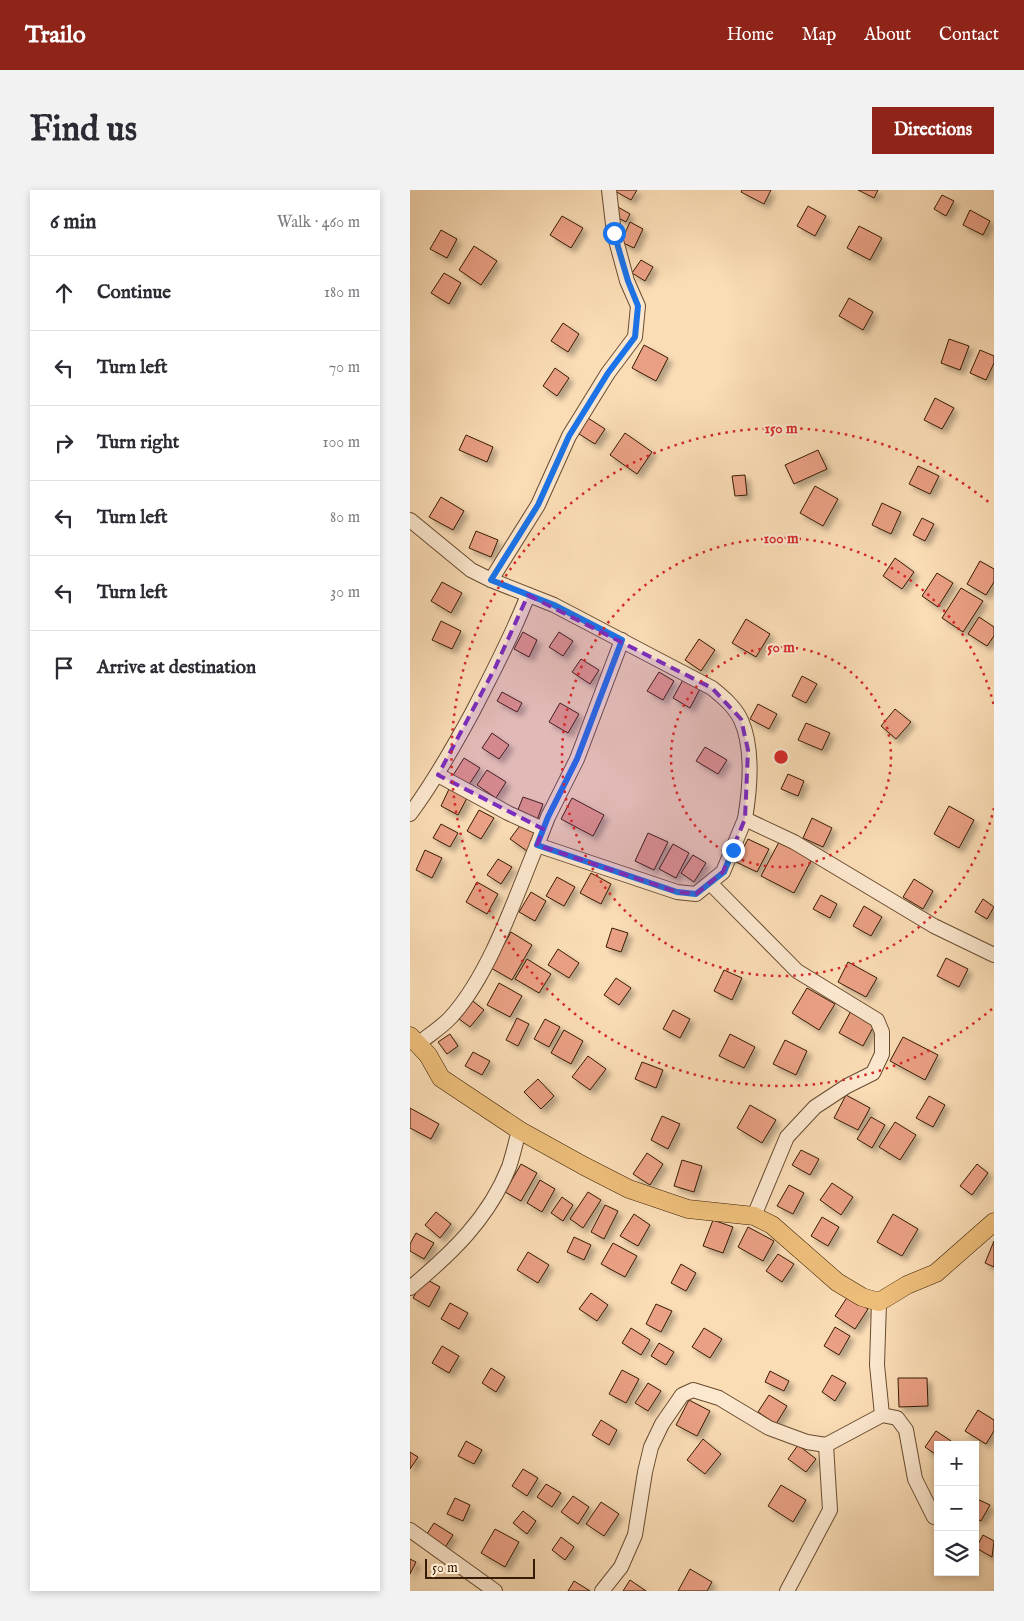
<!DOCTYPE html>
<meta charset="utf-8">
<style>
:root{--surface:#fff;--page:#f2f2f3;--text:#2b2b33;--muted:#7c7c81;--line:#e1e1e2;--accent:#8f2418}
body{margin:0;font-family:"IM FELL English",serif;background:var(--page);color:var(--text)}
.controls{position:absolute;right:15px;bottom:15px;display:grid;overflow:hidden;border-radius:0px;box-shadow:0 2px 8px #0003}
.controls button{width:45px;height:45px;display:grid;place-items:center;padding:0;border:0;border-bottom:1px solid var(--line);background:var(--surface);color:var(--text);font:25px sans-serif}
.scale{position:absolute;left:15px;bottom:12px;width:110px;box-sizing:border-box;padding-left:5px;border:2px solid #371b02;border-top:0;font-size:14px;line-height:18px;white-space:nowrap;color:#371b02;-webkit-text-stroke:4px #fce8cf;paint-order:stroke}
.stop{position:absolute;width:15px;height:15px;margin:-11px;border:4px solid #1a73e8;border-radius:50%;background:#fff}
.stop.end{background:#1a73e8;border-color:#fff;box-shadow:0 1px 5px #0008}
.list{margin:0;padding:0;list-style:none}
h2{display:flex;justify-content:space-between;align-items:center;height:65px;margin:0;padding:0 20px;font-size:21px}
h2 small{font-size:16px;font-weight:400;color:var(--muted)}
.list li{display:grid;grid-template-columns:32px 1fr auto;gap:15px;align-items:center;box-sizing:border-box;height:75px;padding:0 20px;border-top:1px solid var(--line)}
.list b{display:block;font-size:19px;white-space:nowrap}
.list em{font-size:16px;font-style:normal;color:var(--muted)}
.icon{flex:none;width:28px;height:28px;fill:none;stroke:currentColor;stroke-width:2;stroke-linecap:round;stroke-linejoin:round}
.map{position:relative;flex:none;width:584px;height:1401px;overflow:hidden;border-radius:0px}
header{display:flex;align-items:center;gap:30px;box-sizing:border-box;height:70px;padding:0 25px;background:var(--accent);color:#fff}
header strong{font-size:24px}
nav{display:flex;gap:28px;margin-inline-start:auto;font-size:18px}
.intro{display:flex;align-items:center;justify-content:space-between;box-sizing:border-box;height:120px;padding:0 30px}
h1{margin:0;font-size:35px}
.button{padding:12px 22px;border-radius:0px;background:var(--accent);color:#fff;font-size:18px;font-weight:700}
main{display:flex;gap:30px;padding:0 30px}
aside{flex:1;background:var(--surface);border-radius:0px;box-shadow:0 2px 8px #0003}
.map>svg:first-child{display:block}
</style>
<header>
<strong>Trailo</strong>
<nav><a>Home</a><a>Map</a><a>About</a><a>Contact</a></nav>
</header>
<div class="intro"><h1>Find us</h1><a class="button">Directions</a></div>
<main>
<aside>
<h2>6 min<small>Walk · 460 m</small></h2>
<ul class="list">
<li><svg class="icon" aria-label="ahead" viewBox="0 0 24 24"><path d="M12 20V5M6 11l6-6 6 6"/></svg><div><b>Continue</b></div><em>180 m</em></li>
<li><svg class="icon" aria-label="left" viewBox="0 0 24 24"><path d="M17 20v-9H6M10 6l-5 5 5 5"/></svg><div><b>Turn left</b></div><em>70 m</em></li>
<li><svg class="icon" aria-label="right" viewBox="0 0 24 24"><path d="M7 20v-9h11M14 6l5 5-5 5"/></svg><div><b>Turn right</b></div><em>100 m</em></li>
<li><svg class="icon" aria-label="left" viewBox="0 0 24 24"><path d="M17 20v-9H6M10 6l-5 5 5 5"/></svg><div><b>Turn left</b></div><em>80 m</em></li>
<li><svg class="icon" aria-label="left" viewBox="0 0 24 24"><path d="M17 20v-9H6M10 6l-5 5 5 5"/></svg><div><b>Turn left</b></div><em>30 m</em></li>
<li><svg class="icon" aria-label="arrive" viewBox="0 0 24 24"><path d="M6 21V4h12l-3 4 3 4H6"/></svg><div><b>Arrive at destination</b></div></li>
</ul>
</aside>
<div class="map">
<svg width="584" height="1401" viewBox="0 0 584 1401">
<defs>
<filter id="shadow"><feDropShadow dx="4.5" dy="4.5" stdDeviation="2.5" flood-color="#0004"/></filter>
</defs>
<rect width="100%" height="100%" fill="#fadcb5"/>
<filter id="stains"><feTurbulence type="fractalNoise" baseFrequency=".004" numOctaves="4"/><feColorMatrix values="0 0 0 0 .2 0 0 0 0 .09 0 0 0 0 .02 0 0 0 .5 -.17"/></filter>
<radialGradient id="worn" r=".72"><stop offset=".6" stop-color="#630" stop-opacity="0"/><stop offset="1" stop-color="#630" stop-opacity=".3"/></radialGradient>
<g fill="#eaa084" stroke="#371b02" filter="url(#shadow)">
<polygon points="203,0 227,0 221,10"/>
<polygon points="332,0 361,0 354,14 331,2"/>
<polygon points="448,0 468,0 464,8"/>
<polygon points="532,5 544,11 536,26 524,19"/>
<polygon points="398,16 416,26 405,46 387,36"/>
<polygon points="208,17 220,24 216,32 203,25"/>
<polygon points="560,20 580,31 573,45 553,35"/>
<polygon points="152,26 173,38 161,58 140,45"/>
<polygon points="220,32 233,39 224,58 211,52"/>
<polygon points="449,36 472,48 460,70 437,58"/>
<polygon points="31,40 47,49 37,68 20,59"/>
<polygon points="64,56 87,71 71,95 49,80"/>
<polygon points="231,70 243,77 235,91 222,83"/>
<polygon points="34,83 51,93 39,114 21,103"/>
<polygon points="439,108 463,122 453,140 429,126"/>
<polygon points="153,133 169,144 158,162 141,151"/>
<polygon points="539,149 559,156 550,180 531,173"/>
<polygon points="234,155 258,168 246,191 222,178"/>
<polygon points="570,160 584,166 584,173 576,190 560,183"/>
<polygon points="145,178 159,188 147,206 133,196"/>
<polygon points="525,208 544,218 532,239 514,230"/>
<polygon points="178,228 195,239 185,254 169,244"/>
<polygon points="215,243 242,262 227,284 200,265"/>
<polygon points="56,245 83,257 77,272 49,260"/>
<polygon points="408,260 417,279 384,294 375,275"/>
<polygon points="508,276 529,286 520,304 499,294"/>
<polygon points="335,285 337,305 325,306 322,286"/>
<polygon points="405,296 428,309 413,336 390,323"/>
<polygon points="31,307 54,321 43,340 19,327"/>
<polygon points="472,313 491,322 481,344 462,335"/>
<polygon points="512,328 524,334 515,351 503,345"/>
<polygon points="66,341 88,350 81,367 59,358"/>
<polygon points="485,368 504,382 492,399 473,386"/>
<polygon points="570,371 584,379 584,392 576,405 557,394"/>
<polygon points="527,383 543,393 528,417 512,406"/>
<polygon points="32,392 52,403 41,423 21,411"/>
<polygon points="551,398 573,411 553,442 532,428"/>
<polygon points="569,427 584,437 584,446 577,456 558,444"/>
<polygon points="336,429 360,444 346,467 322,453"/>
<polygon points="31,431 51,441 42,459 22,450"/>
<polygon points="113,442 127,450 119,467 104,459"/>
<polygon points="149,442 163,451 153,466 139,457"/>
<polygon points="289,449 305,460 291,481 275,470"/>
<polygon points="171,469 189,480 180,494 162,482"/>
<polygon points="249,482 264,491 253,510 237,501"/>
<polygon points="392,486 407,494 396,513 382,506"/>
<polygon points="274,488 291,497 280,518 263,508"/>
<polygon points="92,502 112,513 107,522 87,511"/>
<polygon points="150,513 169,524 158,543 139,532"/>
<polygon points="348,514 367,524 359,539 340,529"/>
<polygon points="485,519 501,532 486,549 471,536"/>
<polygon points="396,533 420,543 412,560 388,550"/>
<polygon points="82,543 99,555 89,569 72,558"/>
<polygon points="295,557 317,570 308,584 286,571"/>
<polygon points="54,568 70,578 58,596 42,587"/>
<polygon points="77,580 96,592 86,608 67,595"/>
<polygon points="378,584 394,591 388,606 371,599"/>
<polygon points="39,599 57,608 48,625 31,616"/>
<polygon points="113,607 133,614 127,630 107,622"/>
<polygon points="162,608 194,625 183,646 151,629"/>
<polygon points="539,616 564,630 549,658 524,644"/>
<polygon points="69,620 84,628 71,649 57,641"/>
<polygon points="402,628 422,638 413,657 393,648"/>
<polygon points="112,633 129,645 117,661 100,649"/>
<polygon points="31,634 48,643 40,657 23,648"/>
<polygon points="238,643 258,652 244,680 225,671"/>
<polygon points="338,649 359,659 347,682 326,672"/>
<polygon points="369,652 402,669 384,703 351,686"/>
<polygon points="263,654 279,663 266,688 249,679"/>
<polygon points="15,660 32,668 22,688 6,680"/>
<polygon points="283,665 296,673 284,692 271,683"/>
<polygon points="88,669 102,677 91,694 77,685"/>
<polygon points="181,683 201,694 191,714 170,703"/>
<polygon points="147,687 165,697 154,716 136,706"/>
<polygon points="504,689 523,701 513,719 493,707"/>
<polygon points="67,692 88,704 77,724 56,712"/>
<polygon points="121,702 136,711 125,731 109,722"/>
<polygon points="411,705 427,714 420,728 403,719"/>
<polygon points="573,709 584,717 577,729 565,722"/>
<polygon points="454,716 472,727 461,746 443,736"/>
<polygon points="202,738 218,743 211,762 196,757"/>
<polygon points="101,742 122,755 102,790 81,778"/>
<polygon points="148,759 169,773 159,788 138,775"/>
<polygon points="536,768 558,779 549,797 527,786"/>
<polygon points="117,769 141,784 129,803 105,789"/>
<polygon points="438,772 467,788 456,807 428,792"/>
<polygon points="314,780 332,788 322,810 304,801"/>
<polygon points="206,788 221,798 209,815 194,805"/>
<polygon points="89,793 112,806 100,827 77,815"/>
<polygon points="397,798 425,814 409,840 382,823"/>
<polygon points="59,808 74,820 60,837 45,826"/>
<polygon points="442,819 466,832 453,856 429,843"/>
<polygon points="263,820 280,829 270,848 253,839"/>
<polygon points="107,828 119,834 108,856 96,850"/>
<polygon points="135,829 150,837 139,857 124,849"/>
<polygon points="154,840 173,851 161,874 141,863"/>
<polygon points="40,844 48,856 37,864 28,852"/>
<polygon points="320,844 345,857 334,878 309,866"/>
<polygon points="493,847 528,865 515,890 480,871"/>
<polygon points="375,850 397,861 386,885 363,874"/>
<polygon points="63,862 80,871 72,885 55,876"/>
<polygon points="178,866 196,879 180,900 162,887"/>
<polygon points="232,872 253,880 246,898 225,889"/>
<polygon points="128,889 144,906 131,919 114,902"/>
<polygon points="436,905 460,918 448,940 424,928"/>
<polygon points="519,906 535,915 523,937 506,928"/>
<polygon points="340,915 366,930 352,953 327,938"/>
<polygon points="0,918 29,934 21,949 0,938"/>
<polygon points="252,926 270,934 258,959 241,950"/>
<polygon points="461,927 475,935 462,958 447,949"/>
<polygon points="485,932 506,945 490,970 469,957"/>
<polygon points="391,960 409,969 400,985 382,975"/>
<polygon points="237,963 253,974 240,995 223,984"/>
<polygon points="272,970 292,976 284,1002 264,996"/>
<polygon points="111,974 127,983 111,1011 95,1002"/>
<polygon points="567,974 578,983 562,1005 550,996"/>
<polygon points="130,990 145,999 132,1022 117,1013"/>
<polygon points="422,993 443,1007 431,1025 410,1010"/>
<polygon points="379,995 394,1003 383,1024 367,1016"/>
<polygon points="178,1002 191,1010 173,1038 160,1029"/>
<polygon points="152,1007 163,1015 153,1031 141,1023"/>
<polygon points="195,1015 208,1021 194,1049 181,1042"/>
<polygon points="26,1022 41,1034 30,1048 15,1035"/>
<polygon points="224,1024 240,1035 228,1056 210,1046"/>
<polygon points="483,1024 508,1039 492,1066 467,1052"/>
<polygon points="412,1027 429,1037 418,1056 401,1046"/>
<polygon points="303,1030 323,1037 313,1063 293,1056"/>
<polygon points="338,1037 364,1051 353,1071 328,1057"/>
<polygon points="6,1043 24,1053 14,1069 0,1061 0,1054"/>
<polygon points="164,1047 181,1055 174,1070 157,1062"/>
<polygon points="584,1051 584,1077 575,1073"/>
<polygon points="203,1053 227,1066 215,1087 191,1074"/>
<polygon points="118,1062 139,1075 128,1093 107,1080"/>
<polygon points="368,1064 384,1074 372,1092 356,1081"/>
<polygon points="271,1074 286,1083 276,1101 261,1093"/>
<polygon points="14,1088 30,1097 19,1117 3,1108"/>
<polygon points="181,1103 198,1115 187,1131 169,1119"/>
<polygon points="438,1106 458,1119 445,1139 425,1126"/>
<polygon points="40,1113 58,1123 49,1139 31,1129"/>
<polygon points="246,1114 262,1121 251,1142 236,1134"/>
<polygon points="425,1137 440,1146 429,1165 414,1156"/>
<polygon points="221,1138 240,1150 231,1165 212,1153"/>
<polygon points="294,1138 312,1149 300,1168 282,1157"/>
<polygon points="249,1153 264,1162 256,1175 241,1166"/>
<polygon points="32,1156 49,1166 39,1183 22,1173"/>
<polygon points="81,1178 95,1187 86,1202 72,1193"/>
<polygon points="212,1180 229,1189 216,1213 199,1204"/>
<polygon points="360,1181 379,1191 374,1201 355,1192"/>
<polygon points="422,1185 436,1193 425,1211 412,1202"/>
<polygon points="488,1188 517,1188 518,1216 489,1217"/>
<polygon points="238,1193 251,1201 238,1221 225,1213"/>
<polygon points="359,1205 377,1216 366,1234 348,1222"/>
<polygon points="279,1210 300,1221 287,1246 266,1235"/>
<polygon points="568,1220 584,1230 584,1241 576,1254 555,1241"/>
<polygon points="191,1230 207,1240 199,1255 182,1245"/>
<polygon points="526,1241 541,1251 538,1255 528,1255 528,1266 515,1257"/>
<polygon points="293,1249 311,1264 295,1284 277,1270"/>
<polygon points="56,1251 72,1260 64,1274 48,1266"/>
<polygon points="388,1255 406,1269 396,1282 378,1269"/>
<polygon points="0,1262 8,1267 0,1279"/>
<polygon points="113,1279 128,1288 117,1306 102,1296"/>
<polygon points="136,1294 151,1303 142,1317 127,1307"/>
<polygon points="371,1295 396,1310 383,1332 358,1316"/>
<polygon points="163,1306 179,1317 168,1334 151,1322"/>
<polygon points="45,1308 60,1315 53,1331 37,1324"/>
<polygon points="565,1308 580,1315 571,1331 565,1328"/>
<polygon points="191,1312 209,1324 194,1346 176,1334"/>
<polygon points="113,1321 126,1331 117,1344 103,1333"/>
<polygon points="24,1333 43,1345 34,1359 15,1347"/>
<polygon points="85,1339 109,1352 95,1377 71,1363"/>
<polygon points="573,1345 584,1351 582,1367 566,1358"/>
<polygon points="151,1347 164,1357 155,1370 142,1360"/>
<polygon points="0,1369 6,1372 0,1384"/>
<polygon points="280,1379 302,1392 297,1401 268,1401"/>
<polygon points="220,1390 236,1401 213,1401"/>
<polygon points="164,1391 180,1401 158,1401"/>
</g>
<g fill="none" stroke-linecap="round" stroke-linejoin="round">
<defs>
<g id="minor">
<path d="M0,330L61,380L81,390L144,415L302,498C313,507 325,517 331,530C344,559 340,599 335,629L384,652L524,736L584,765"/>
<polyline points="81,390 128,315 159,246 198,183 225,147 228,116 217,91 204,43 199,0"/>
<polyline points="28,585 98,623 133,639"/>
<path d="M0,624C24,592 43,558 62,523C82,484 102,446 118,405"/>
<polyline points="127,655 138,627 167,569 212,450"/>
<polyline points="301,694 387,781 467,830 472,842 472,864 463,883 437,896 405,917 377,947 344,1026"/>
<path d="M8,854C19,845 32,837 41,827C80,784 105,708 127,655L267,702L286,704L313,682L335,629"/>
<path d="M0,1098C41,1064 79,1028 99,977C103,965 106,952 109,940"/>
<polyline points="472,1225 487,1228 496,1240 505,1289 524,1327"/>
<polyline points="0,1340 85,1401"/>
<polyline points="192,1401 211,1377 225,1345 235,1282 241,1257 252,1234 272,1205 283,1200 309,1208 359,1238 397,1252 416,1255"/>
<polyline points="377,1401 420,1320 416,1255 472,1225 467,1175 469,1112"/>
</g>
<polyline id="major" points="0,846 18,865 31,888 109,940 174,976 219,999 278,1019 344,1026 362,1035 427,1092 452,1107 469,1112 497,1095 526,1083 584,1032"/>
</defs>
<use href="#minor" stroke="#684b2f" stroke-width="16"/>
<use href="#major" stroke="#371b02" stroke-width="19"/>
<use href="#minor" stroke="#fce8cf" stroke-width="14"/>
<use href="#major" stroke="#edbe7a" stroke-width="18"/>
</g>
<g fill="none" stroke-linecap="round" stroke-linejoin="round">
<polyline stroke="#1a73e8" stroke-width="6" points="204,43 218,91 228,116 225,147 198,183 159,246 128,315 81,390 144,415 212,450 167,569 138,627 127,655 267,702 286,704 314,682 323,660"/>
</g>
<path fill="#7b2cbf" fill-opacity="0.2" stroke="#7b2cbf" stroke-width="4" stroke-dasharray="10 6" stroke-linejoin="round" d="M118,405L302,498L331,529L338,560L335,629L313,682L286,704L267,702L127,655L133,639L28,585L85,478Z"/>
<g fill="none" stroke="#d62828" stroke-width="2.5" stroke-dasharray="2.5 5">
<circle cx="371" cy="567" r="110"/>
<path d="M584 618A219 219 0 1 1 584 516"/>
<path d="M582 819A329 329 0 1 1 582 315"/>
</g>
<circle cx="371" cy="567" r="8" fill="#d62828" stroke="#fce8cf" stroke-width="2.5"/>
<g font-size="15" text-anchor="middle" font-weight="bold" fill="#d62828" stroke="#fce8cf" stroke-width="4" stroke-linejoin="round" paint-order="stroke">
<text x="371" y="243">150 m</text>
<text x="371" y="353">100 m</text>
<text x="371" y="462">50 m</text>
</g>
<rect width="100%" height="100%" filter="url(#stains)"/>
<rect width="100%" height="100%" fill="url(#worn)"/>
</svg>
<div class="controls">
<button>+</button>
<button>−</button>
<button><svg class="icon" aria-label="layers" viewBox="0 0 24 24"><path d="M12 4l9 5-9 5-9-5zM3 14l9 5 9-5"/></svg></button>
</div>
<div class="scale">50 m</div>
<div class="stop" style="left:204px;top:43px"></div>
<div class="stop end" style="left:323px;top:660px"></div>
</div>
</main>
